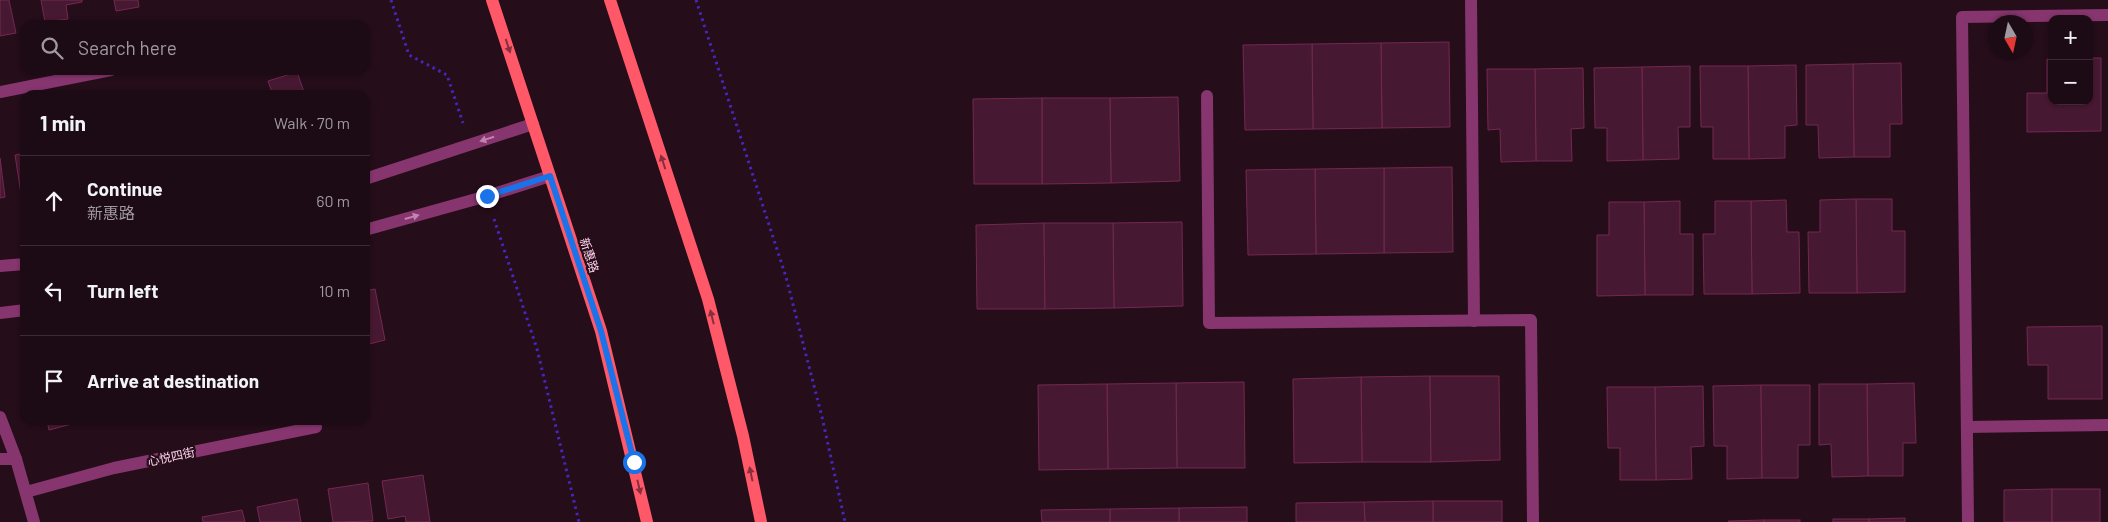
<!DOCTYPE html>
<meta charset="utf-8">
<style>
:root{--surface:#1c0a14;--page:#25131d;--text:#f1f3f6;--muted:#a09aa0;--line:#3a2b34}
body{margin:0;font-family:Barlow,"Noto Sans SC",sans-serif;background:var(--page);color:var(--text)}
.controls{position:absolute;right:15px;top:15px;display:grid;overflow:hidden;border-radius:10px;box-shadow:0 1px 4px #0004}
.controls button{width:45px;height:45px;display:grid;place-items:center;padding:0;border:0;border-bottom:1px solid var(--line);background:var(--surface);color:var(--text);font:25px sans-serif}
.compass{position:absolute;left:1988px;top:15px;width:45px;height:45px;border-radius:50%;background:var(--surface);box-shadow:0 1px 4px #0004;rotate:171deg}
.stop{position:absolute;width:15px;height:15px;margin:-11px;border:4px solid #1a73e8;border-radius:50%;background:#fff}
.stop.end{background:#1a73e8;border-color:#fff;box-shadow:0 1px 5px #0008}
.list{margin:0;padding:0;list-style:none}
h2{display:flex;justify-content:space-between;align-items:center;height:65px;margin:0;padding:0 20px;font-size:21px}
h2 small{font-size:16px;font-weight:400;color:var(--muted)}
.list li{display:grid;grid-template-columns:32px 1fr auto;gap:15px;align-items:center;box-sizing:border-box;height:90px;padding:0 20px;border-top:1px solid var(--line)}
.list b{display:block;font-size:19px;white-space:nowrap}
.list p{margin:0;font-size:16px;white-space:nowrap;color:var(--muted)}
.list em{font-size:16px;font-style:normal;color:var(--muted)}
.icon{flex:none;width:28px;height:28px;fill:none;stroke:currentColor;stroke-width:2;stroke-linecap:round;stroke-linejoin:round}
.map{position:relative;flex:none;width:2108px;height:522px;overflow:hidden}
.search{position:absolute;background:var(--surface);box-shadow:0 1px 4px #0004;left:20px;top:20px;width:350px;height:55px;display:flex;align-items:center;gap:12px;box-sizing:border-box;padding:0 18px;border-radius:15px;color:var(--muted);font-size:19px}
.panel{position:absolute;background:var(--surface);box-shadow:0 1px 4px #0004;left:20px;top:90px;width:350px;height:335px;border-radius:15px}
.map>svg:first-child{display:block}
</style>
<div class="map">
<svg width="2108" height="522" viewBox="0 0 2108 522">
<rect width="100%" height="100%" fill="#250d1a"/>
<g fill="#471831" stroke="#742851">
<polygon points="0,0 9,0 16,33 0,36"/>
<polygon points="41,0 82,0 82,2 66,5 68,19 45,22"/>
<polygon points="114,0 138,0 139,7 116,11"/>
<polygon points="1449,42 1450,127 1382,128 1381,43"/>
<polygon points="1381,43 1382,128 1313,129 1312,44"/>
<polygon points="1312,44 1313,129 1245,130 1243,45"/>
<polygon points="2089,58 2101,58 2101,131 2027,132 2027,93 2047,93 2047,59 2052,59 2052,101 2089,101"/>
<polygon points="1901,63 1902,124 1890,124 1890,157 1854,157 1853,64"/>
<polygon points="1853,64 1854,157 1819,158 1818,125 1806,125 1806,65"/>
<polygon points="1796,65 1797,125 1785,126 1785,158 1749,159 1748,66"/>
<polygon points="1690,66 1690,127 1678,127 1679,159 1643,160 1642,67"/>
<polygon points="1700,66 1748,66 1749,159 1713,159 1713,127 1701,127"/>
<polygon points="1642,67 1643,160 1607,161 1607,128 1595,128 1594,68"/>
<polygon points="1583,68 1584,128 1571,129 1572,161 1536,161 1535,69"/>
<polygon points="1487,69 1535,69 1536,161 1501,162 1500,129 1488,130"/>
<polygon points="297,72 305,95 273,95 268,81"/>
<polygon points="1178,97 1180,181 1111,183 1110,98"/>
<polygon points="1042,98 1110,98 1111,183 1042,184"/>
<polygon points="1042,98 1042,184 974,184 973,99"/>
<polygon points="25,153 25,194 21,194 15,155"/>
<polygon points="0,158 5,197 0,198"/>
<polygon points="1452,167 1453,252 1384,253 1384,168"/>
<polygon points="1384,168 1384,253 1316,254 1315,169"/>
<polygon points="1315,169 1316,254 1248,255 1246,170"/>
<polygon points="1856,199 1892,199 1892,231 1905,231 1905,292 1857,293"/>
<polygon points="1856,199 1857,293 1809,293 1808,232 1820,232 1820,200"/>
<polygon points="1786,200 1787,232 1799,232 1800,293 1752,294 1751,201"/>
<polygon points="1680,201 1680,234 1693,234 1693,295 1645,295 1644,202"/>
<polygon points="1715,201 1751,201 1752,294 1704,294 1703,234 1715,234"/>
<polygon points="1609,202 1644,202 1645,295 1597,296 1597,235 1609,235"/>
<polygon points="1182,222 1183,306 1114,308 1113,223"/>
<polygon points="1044,223 1045,309 977,309 976,225"/>
<polygon points="1044,223 1113,223 1114,308 1045,309"/>
<polygon points="375,289 385,340 365,345 365,291"/>
<polygon points="2102,326 2102,399 2048,399 2048,365 2028,365 2027,327"/>
<polygon points="1430,376 1431,462 1362,462 1361,377"/>
<polygon points="1430,376 1499,376 1500,460 1431,462"/>
<polygon points="1361,377 1362,462 1294,463 1293,379"/>
<polygon points="1244,382 1245,468 1177,468 1176,383"/>
<polygon points="1176,383 1177,468 1108,469 1107,384"/>
<polygon points="1914,383 1916,443 1903,443 1903,476 1868,476 1867,384"/>
<polygon points="1107,384 1108,469 1039,470 1038,385"/>
<polygon points="1819,384 1867,384 1868,476 1832,477 1831,444 1819,445"/>
<polygon points="1761,385 1762,478 1727,479 1727,446 1714,446 1713,386"/>
<polygon points="1761,385 1810,385 1810,445 1798,445 1798,478 1762,478"/>
<polygon points="1703,386 1704,446 1691,447 1692,479 1656,480 1655,387"/>
<polygon points="1607,387 1655,387 1656,480 1620,480 1620,448 1608,448"/>
<polygon points="47,420 71,420 72,424 49,430"/>
<polygon points="423,475 430,522 406,522 405,516 388,519 382,481"/>
<polygon points="368,483 373,521 333,522 328,489"/>
<polygon points="2052,489 2052,522 2004,522 2004,490"/>
<rect x="2052" y="489" width="48" height="33"/>
<polygon points="297,499 301,522 260,522 257,507"/>
<rect x="1433" y="501" width="69" height="21"/>
<polygon points="1433,501 1433,522 1365,522 1364,502"/>
<polygon points="1364,502 1365,522 1296,522 1296,503"/>
<polygon points="1247,507 1247,522 1179,522 1179,508"/>
<polygon points="1179,508 1179,522 1110,522 1110,509"/>
<polygon points="1110,509 1110,522 1042,522 1041,510"/>
<polygon points="242,510 245,522 203,522 202,517"/>
<polygon points="1905,518 1905,522 1869,522 1869,519"/>
<rect x="1833" y="519" width="36" height="3"/>
<polygon points="1764,520 1764,522 1729,522 1728,521"/>
<rect x="1764" y="520" width="36" height="2"/>
</g>
<g fill="none" stroke-linecap="round" stroke-linejoin="round">
<g stroke="#4627bc" stroke-width="3" stroke-dasharray="2.5 4" stroke-linecap="butt">
<polyline points="391,0 409,55 447,75 463,123"/>
<polyline points="696,0 786,277 822,417 845,522"/>
<polyline points="494,219 537,349 579,522"/>
</g>
<g stroke="#86356e" stroke-width="12">
<polyline points="1471,0 1474,321"/>
<polyline points="0,92 111,70"/>
<polyline points="1207,96 1209,323 1531,320 1533,522"/>
<polyline points="365,179 533,124"/>
<polyline points="365,230 487,196 550,176"/>
<polyline points="0,266 25,264"/>
<polyline points="0,313 25,310"/>
<polyline points="0,417 16,459 34,522"/>
<polyline points="1967,427 2108,425"/>
<polyline points="0,459 16,459"/>
<polyline points="26,492 114,468 316,427"/>
<polyline points="1968,522 1962,17 2108,15"/>
</g>
<g stroke="#ff5869" stroke-width="12">
<polyline points="492,0 601,331 647,522"/>
<polyline points="610,0 708,299 743,436 761,522"/>
</g>
</g>
<defs><path id="oneway-solid" d="M-6-.8H1V-3.2L6.5 0L1 3.2V.8H-6Z" transform="scale(1.25)"/></defs>
<g fill="#872f3e">
<use href="#oneway-solid" transform="translate(508 46) rotate(72)"/>
<use href="#oneway-solid" transform="translate(663 162) rotate(-108)"/>
<use href="#oneway-solid" transform="translate(712 317) rotate(-104)"/>
<use href="#oneway-solid" transform="translate(751 474) rotate(-102)"/>
<use href="#oneway-solid" transform="translate(639 487) rotate(77)"/>
</g>
<g fill="#c283ae">
<use href="#oneway-solid" transform="translate(487 139) rotate(162)"/>
<use href="#oneway-solid" transform="translate(412 217) rotate(-16)"/>
</g>
<g fill="none" stroke-linecap="round" stroke-linejoin="round">
<polyline stroke="#1a73e8" stroke-width="6" points="487,196 550,176 601,331 634,462"/>
</g>
<g text-anchor="middle" dominant-baseline="central" stroke-width="4.5" stroke-linejoin="round" paint-order="stroke">
<g font-size="12" fill="#ffd1ed" stroke="#250d1a">
<text transform="translate(590 255) rotate(72)">新惠路</text>
<text transform="translate(171 456) rotate(-12)">心悦四街</text>
</g>
</g>
</svg>
<div class="controls">
<button>+</button>
<button>−</button>
</div>
<svg class="compass" viewBox="-18 -18 36 36"><path d="M0-13l5 13h-10z" fill="#e53935"/><path d="M0 13l5-13h-10z" fill="#a09aa0"/></svg>
<div class="stop" style="left:634px;top:462px"></div>
<div class="stop end" style="left:487px;top:196px"></div>
<div class="search"><svg class="icon" aria-label="search" viewBox="0 0 24 24"><circle cx="10" cy="10" r="6"/><path d="M15 15l6 6"/></svg>Search here</div>
<section class="panel">
<h2>1 min<small>Walk · 70 m</small></h2>
<ul class="list">
<li><svg class="icon" aria-label="ahead" viewBox="0 0 24 24"><path d="M12 20V5M6 11l6-6 6 6"/></svg><div><b>Continue</b><p>新惠路</p></div><em>60 m</em></li>
<li><svg class="icon" aria-label="left" viewBox="0 0 24 24"><path d="M17 20v-9H6M10 6l-5 5 5 5"/></svg><div><b>Turn left</b></div><em>10 m</em></li>
<li><svg class="icon" aria-label="arrive" viewBox="0 0 24 24"><path d="M6 21V4h12l-3 4 3 4H6"/></svg><div><b>Arrive at destination</b></div></li>
</ul>
</section>
</div>
